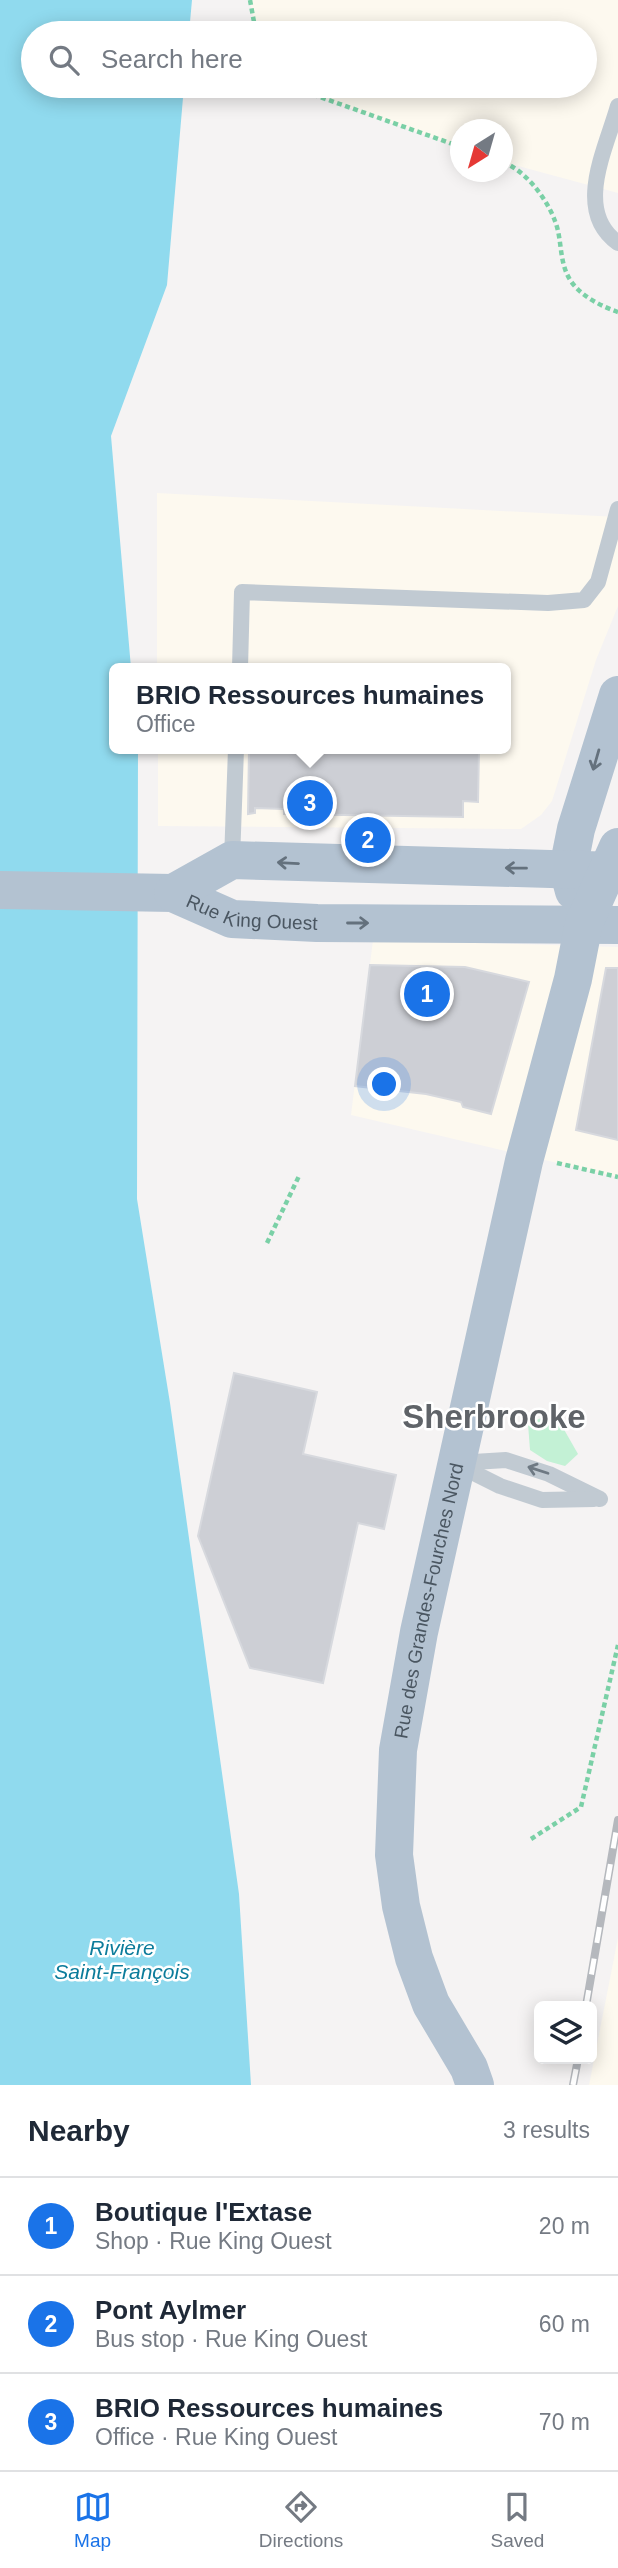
<!DOCTYPE html>
<meta charset="utf-8">
<style>
:root{--surface:#fff;--page:#f2f2f3;--text:#1f2937;--muted:#747a83;--line:#e0e1e3;--accent:#1a73e8}
body{margin:0;font-family:Helvetica,sans-serif;background:var(--page);color:var(--text)}
.controls{position:absolute;right:21px;bottom:21px;display:grid;overflow:hidden;border-radius:10px;box-shadow:0 4px 18px #0003}
.controls button{width:63px;height:63px;display:grid;place-items:center;padding:0;border:0;border-bottom:2px solid var(--line);background:var(--surface);color:var(--text);font:35px sans-serif}
.compass{position:absolute;left:450px;top:119px;width:63px;height:63px;border-radius:50%;background:var(--surface);box-shadow:0 4px 18px #0003;rotate:217deg}
.you{position:absolute;left:385px;top:1085px;width:24px;height:24px;margin:-18px;border:5px solid #fff;border-radius:50%;background:#1a73e8;box-shadow:0 0 0 10px #1a73e833}
.badge{display:grid;place-items:center;width:46px;height:46px;border-radius:50%;background:var(--accent);color:#fff;font-size:23px;font-weight:700}
.pin{position:absolute;translate:-50% -50%;border:4px solid #fff;box-shadow:0 2px 7px #0006}
.popup{position:absolute;left:109px;top:663px;width:402px;height:91px;box-sizing:border-box;display:grid;place-content:center;border-radius:10px;background:var(--surface);filter:drop-shadow(0 2px 5px #0005);font-size:23px;white-space:nowrap;color:var(--muted)}
.popup b{font-size:26px;color:var(--text)}
.popup::after{content:'';position:absolute;left:50%;top:100%;margin-left:-14px;border:14px solid transparent;border-top-color:var(--surface)}
.list{margin:0;padding:0;list-style:none}
h2{display:flex;justify-content:space-between;align-items:center;height:91px;margin:0;padding:0 28px;font-size:30px}
h2 small{font-size:23px;font-weight:400;color:var(--muted)}
.list li{display:grid;grid-template-columns:46px 1fr auto;gap:21px;align-items:center;box-sizing:border-box;height:98px;padding:0 28px;border-top:2px solid var(--line)}
.list b{display:block;font-size:26px;white-space:nowrap}
.list p{margin:0;font-size:23px;white-space:nowrap;color:var(--muted)}
.list em{font-size:23px;font-style:normal;color:var(--muted)}
.icon{flex:none;width:38px;height:38px;fill:none;stroke:currentColor;stroke-width:2;stroke-linecap:round;stroke-linejoin:round}
.map{position:relative;flex:none;width:618px;height:2085px;overflow:hidden}
.search{position:absolute;background:var(--surface);box-shadow:0 4px 18px #0003;left:21px;right:21px;top:21px;height:77px;display:flex;align-items:center;gap:18px;box-sizing:border-box;padding:0 24px;border-radius:38px;color:var(--muted);font-size:26px}
.sheet{height:385px;background:var(--surface)}
nav{display:flex;justify-content:space-around;align-items:center;box-sizing:border-box;height:98px;border-top:2px solid var(--line);background:var(--surface);font-size:19px;color:var(--muted)}
nav a{display:grid;justify-items:center;gap:4px}
nav .on{color:var(--accent)}
.map>svg:first-child{display:block}
</style>
<div class="map">
<svg width="618" height="2085" viewBox="0 0 618 2085">
<rect width="100%" height="100%" fill="#f5f3f3"/>
<g fill="#fdf9ef">
<polygon points="250,0 618,0 618,193 503,162 503,130 461,130 460,147 289,86 585,86 585,33 256,33"/>
<polygon points="157,493 618,517 618,606 596,660 552,801 541,815 521,829 158,826 158,749 506,749 506,668 157,668"/>
<polygon points="373,940 618,947 618,1177 351,1115"/>
<polygon points="618,1938 618,2085 589,2085"/>
</g>
<polygon fill="#c3f1d5" points="554,1412 578,1454 565,1466 547,1461 530,1450 528,1424"/>
<polygon fill="#90daee" points="0,0 192,0 189,33 33,33 33,86 184,86 167,285 111,436 131,668 114,668 114,749 138,749 137,1199 170,1403 239,1894 251,2085 0,2085"/>
<g fill="#cdcfd5" stroke="#d7d9de" stroke-width="2">
<polygon points="249,749 479,749 478,802 463,801 463,817 284,814 284,809 255,808 255,813 248,814"/>
<polygon points="370,965 465,967 529,982 491,1114 463,1107 461,1102 426,1094 355,1086"/>
<polygon points="606,968 618,968 618,1140 576,1130"/>
<polygon points="234,1373 317,1392 303,1454 396,1475 384,1529 358,1523 323,1683 250,1668 198,1536"/>
</g>
<g fill="none" stroke-linecap="round" stroke-linejoin="round">
<g stroke="#7ad0a6" stroke-width="4.5" stroke-dasharray="5 3.5" stroke-linecap="butt">
<polyline points="250,0 256,33"/>
<polyline points="289,86 461,147"/>
<path d="M503,162C526,171 547,199 555,221C563,241 558,265 573,284C583,297 603,307 618,312"/>
<polyline points="557,1163 618,1177"/>
<polyline points="267,1243 299,1176"/>
<polyline points="531,1839 581,1807 618,1645"/>
</g>
<g stroke="#c1cad2" stroke-width="16">
<path d="M618,106C606,149 573,211 618,243"/>
<polyline points="240,668 242,592 548,603 584,600 598,582 618,509"/>
<polyline points="232,860 236,749"/>
<polyline points="457,1463 506,1460 549,1474 600,1499"/>
<polyline points="456,1464 500,1486 542,1500 594,1499"/>
</g>
<g stroke="#b3c2d1" stroke-width="38">
<path id="s1" d="M0,890L173,893L232,919L317,923L618,925"/>
<polyline points="574,891 568,869 576,829 618,695"/>
<polyline points="173,893 232,860 618,871"/>
<path id="s2" d="M475,2085L469,2068L431,2004L414,1958L401,1906L394,1855L398,1750L419,1632L524,1161L573,979L584,923L618,847"/>
</g>
<defs>
<g id="rail">
<polyline points="586,2006 618,1820"/>
<polyline points="573,2085 578,2059"/>
</g>
</defs>
<use href="#rail" stroke="#b5b8bd" stroke-width="8"/>
<use href="#rail" stroke="#fff" stroke-width="5" stroke-dasharray="16" stroke-linecap="butt"/>
</g>
<defs><path id="oneway-shaft" d="M-6 0H5M1.5-3L5.5 0L1.5 3" fill="none" stroke-width="1.6" stroke-linecap="round" stroke-linejoin="round" transform="scale(1.75)"/></defs>
<g stroke="#64717d">
<use href="#oneway-shaft" transform="translate(596 760) rotate(106)"/>
<use href="#oneway-shaft" transform="translate(288 863) rotate(-177)"/>
<use href="#oneway-shaft" transform="translate(516 868) rotate(-179)"/>
<use href="#oneway-shaft" transform="translate(358 923)"/>
</g>
<use stroke="#6e7983" href="#oneway-shaft" transform="translate(538 1470) rotate(-162)"/>
<g text-anchor="middle" dominant-baseline="central" stroke-width="5" stroke-linejoin="round" paint-order="stroke">
<g font-size="19" fill="#4a5661" stroke="#fff">
<text stroke="none"><textPath href="#s1" startOffset="256">Rue King Ouest</textPath></text>
<text stroke="none"><textPath href="#s2" startOffset="504">Rue des Grandes-Fourches Nord</textPath></text>
</g>
<g font-size="21" font-style="italic" fill="#0c7c9b" stroke="#fff">
<text x="122" y="1947">Rivière<tspan x="122" dy="24">Saint-François</tspan></text>
</g>
<g font-size="33" font-weight="bold" fill="#5f6368" stroke="#fff">
<text x="494" y="1416">Sherbrooke</text>
</g>
</g>
</svg>
<div class="controls">
<button><svg class="icon" aria-label="layers" viewBox="0 0 24 24"><path d="M12 4l9 5-9 5-9-5zM3 14l9 5 9-5"/></svg></button>
</div>
<svg class="compass" viewBox="-18 -18 36 36"><path d="M0-13l5 13h-10z" fill="#e53935"/><path d="M0 13l5-13h-10z" fill="#747a83"/></svg>
<div class="you"></div>
<div class="pin badge" style="left:427px;top:994px">1</div>
<div class="pin badge" style="left:368px;top:840px">2</div>
<div class="pin badge" style="left:310px;top:803px">3</div>
<div class="popup"><b>BRIO Ressources humaines</b>Office</div>
<div class="search"><svg class="icon" aria-label="search" viewBox="0 0 24 24"><circle cx="10" cy="10" r="6"/><path d="M15 15l6 6"/></svg>Search here</div>
</div>
<section class="sheet">
<h2>Nearby<small>3 results</small></h2>
<ul class="list">
<li><span class="badge">1</span><div><b>Boutique l'Extase</b><p>Shop · Rue King Ouest</p></div><em>20 m</em></li>
<li><span class="badge">2</span><div><b>Pont Aylmer</b><p>Bus stop · Rue King Ouest</p></div><em>60 m</em></li>
<li><span class="badge">3</span><div><b>BRIO Ressources humaines</b><p>Office · Rue King Ouest</p></div><em>70 m</em></li>
</ul>
</section>
<nav>
<a class="on"><svg class="icon" aria-label="map" viewBox="0 0 24 24"><path d="M3 6l6-2 6 2 6-2v14l-6 2-6-2-6 2zM9 4v14M15 6v14"/></svg>Map</a>
<a><svg class="icon" aria-label="directions" viewBox="0 0 24 24"><path d="M12 3l9 9-9 9-9-9zM9 14v-3h6M13 9l2 2-2 2"/></svg>Directions</a>
<a><svg class="icon" aria-label="saved" viewBox="0 0 24 24"><path d="M7 4h10v16l-5-4-5 4z"/></svg>Saved</a>
</nav>
